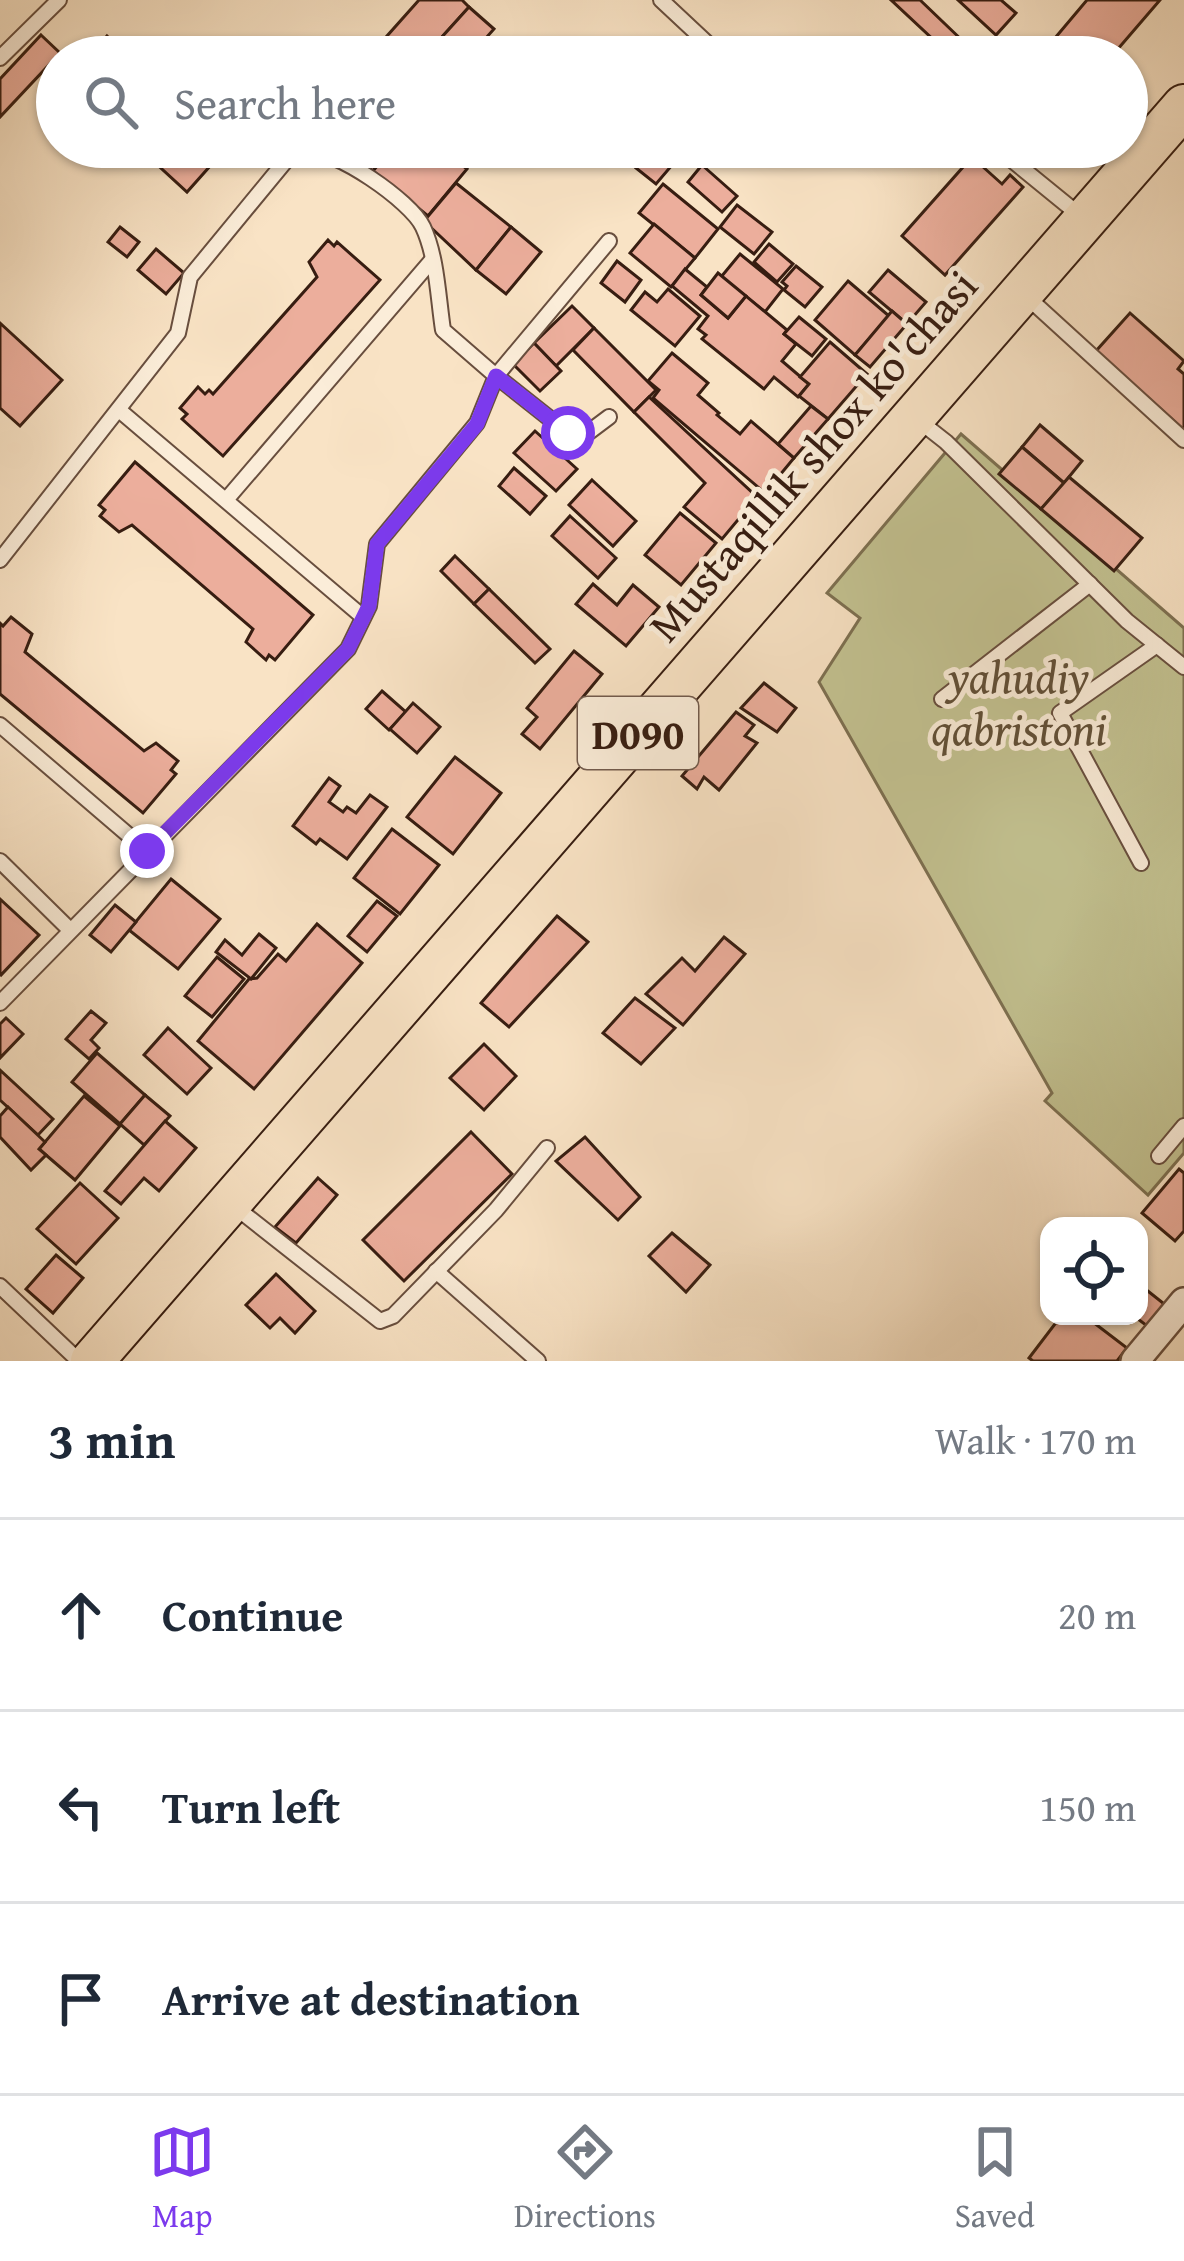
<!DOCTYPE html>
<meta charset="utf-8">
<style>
:root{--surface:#fff;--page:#f2f2f3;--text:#1f2937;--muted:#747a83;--line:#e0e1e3;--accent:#7c3aed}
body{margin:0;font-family:"Gentium Book Plus",serif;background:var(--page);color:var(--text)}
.controls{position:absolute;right:36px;bottom:36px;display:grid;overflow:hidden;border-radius:24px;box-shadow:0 3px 9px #0004}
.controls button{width:108px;height:108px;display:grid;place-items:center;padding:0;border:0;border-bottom:3px solid var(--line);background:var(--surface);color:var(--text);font:60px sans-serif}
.stop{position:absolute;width:36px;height:36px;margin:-27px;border:9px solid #7c3aed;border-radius:50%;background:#fff}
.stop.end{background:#7c3aed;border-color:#fff;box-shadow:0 3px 12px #0008}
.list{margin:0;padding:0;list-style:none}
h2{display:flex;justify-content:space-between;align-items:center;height:156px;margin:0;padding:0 48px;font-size:51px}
h2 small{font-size:39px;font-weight:400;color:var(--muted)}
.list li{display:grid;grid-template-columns:78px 1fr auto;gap:36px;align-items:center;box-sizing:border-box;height:192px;padding:0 48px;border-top:3px solid var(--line)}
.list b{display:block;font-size:45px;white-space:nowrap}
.list em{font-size:39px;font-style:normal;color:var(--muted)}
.icon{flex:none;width:66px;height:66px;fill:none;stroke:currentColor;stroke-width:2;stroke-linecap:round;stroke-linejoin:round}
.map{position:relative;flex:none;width:1184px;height:1361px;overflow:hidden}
.search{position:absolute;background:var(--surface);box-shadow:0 3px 9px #0004;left:36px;right:36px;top:36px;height:132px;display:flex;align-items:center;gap:30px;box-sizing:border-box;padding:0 42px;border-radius:66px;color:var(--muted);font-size:45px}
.sheet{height:732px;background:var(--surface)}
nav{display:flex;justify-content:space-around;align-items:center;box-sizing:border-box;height:168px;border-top:3px solid var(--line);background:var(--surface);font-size:33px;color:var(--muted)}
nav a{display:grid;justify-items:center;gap:6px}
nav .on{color:var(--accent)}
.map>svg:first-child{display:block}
</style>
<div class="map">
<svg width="1184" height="1361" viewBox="0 0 1184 1361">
<rect width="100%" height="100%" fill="#f9e3c5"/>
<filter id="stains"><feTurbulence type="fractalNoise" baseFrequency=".00167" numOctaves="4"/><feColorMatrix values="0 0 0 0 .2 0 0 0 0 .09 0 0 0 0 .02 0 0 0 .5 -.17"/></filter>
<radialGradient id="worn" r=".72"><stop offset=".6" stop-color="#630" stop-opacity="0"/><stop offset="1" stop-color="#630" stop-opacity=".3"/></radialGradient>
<polygon fill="#c3c291" stroke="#7d7051" stroke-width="3" points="961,434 1184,628 1184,1153 1148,1195 1045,1101 1052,1093 819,682 860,618 827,593"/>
<g fill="#ecae9c" stroke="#371d11" stroke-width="3">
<polygon points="419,0 462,0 469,7 432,48 426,43 410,57 387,36"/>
<polygon points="891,0 920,0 968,46 958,57 952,57"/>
<polygon points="958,0 1001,0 1016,13 996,35"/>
<polygon points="1087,0 1160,0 1111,57 1039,57"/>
<polygon points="469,7 494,29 469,57 442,57 432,48"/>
<polygon points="41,35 60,53 0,117 0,79"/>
<polygon points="107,36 130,57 89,57"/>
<polygon points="138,147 227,147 187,192"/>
<polygon points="343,147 393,147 373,171"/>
<polygon points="393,147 439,147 467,169 428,216 373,171"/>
<polygon points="625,147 679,147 684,151 656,184 636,168 642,161"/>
<polygon points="972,157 1002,184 1010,175 1023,187 945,275 902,236"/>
<polygon points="702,165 737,196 722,212 688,182"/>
<polygon points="456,183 511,227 476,270 424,221"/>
<polygon points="663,184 718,229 695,258 639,213"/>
<polygon points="737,205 772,232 754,254 720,227"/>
<polygon points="654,224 695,258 671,287 630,253"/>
<polygon points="120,227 139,242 127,257 108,242"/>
<polygon points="511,227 541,252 506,294 476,270"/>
<polygon points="328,240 334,246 337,242 380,280 223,456 182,419 187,414 180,408 198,387 205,394 209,390 213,394 317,277 309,262"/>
<polygon points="769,244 793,264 777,282 754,262"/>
<polygon points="156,249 184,273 166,294 138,270"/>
<polygon points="740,254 783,289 765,312 721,277"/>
<polygon points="617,261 641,280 625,302 601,283"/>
<polygon points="796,266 822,287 805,307 784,290 787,286 782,282"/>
<polygon points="685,269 707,287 701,295 728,318 746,296 787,330 784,334 796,344 782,361 809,384 798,397 774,377 764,389 702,339 706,335 698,329 708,316 672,286"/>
<polygon points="888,270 926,302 907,324 869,292"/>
<polygon points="718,273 746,296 728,318 701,295"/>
<polygon points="848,281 889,316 855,355 815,320"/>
<polygon points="668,289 700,316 675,346 631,310 645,292 657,302"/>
<polygon points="572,306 594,328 556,366 534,343"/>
<polygon points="892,311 907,324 870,367 855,355"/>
<polygon points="1130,313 1184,361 1178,369 1184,374 1184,430 1096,351"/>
<polygon points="799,317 826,339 812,356 784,334"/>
<polygon points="0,323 62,380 20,426 0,408"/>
<polygon points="594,328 656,390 634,412 573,350"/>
<polygon points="830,342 867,374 828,419 799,396 809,384 800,377"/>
<polygon points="534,343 561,371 540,391 513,364"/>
<polygon points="672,353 708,383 698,395 719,413 717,415 740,434 751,421 794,458 765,493 653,398 659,390 648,381"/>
<polygon points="649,397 757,497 722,539 684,507 705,483 634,412"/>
<polygon points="811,406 828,419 794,458 778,444"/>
<polygon points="1040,425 1082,461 1064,483 1022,447"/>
<polygon points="535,431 577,469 556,491 514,453"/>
<polygon points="1022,447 1064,483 1041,509 999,474"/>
<polygon points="135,462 313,615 275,660 269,655 266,660 246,642 253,629 132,525 119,532 100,516 105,510 99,505"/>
<polygon points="514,468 546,496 530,514 499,486"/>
<polygon points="1069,477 1142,538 1114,571 1041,509"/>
<polygon points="592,480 636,521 613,546 569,505"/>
<polygon points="680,513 716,543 681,585 645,555"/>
<polygon points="570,516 616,558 598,578 552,536"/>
<polygon points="455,556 489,589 474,604 441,571"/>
<polygon points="593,584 617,605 633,585 659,607 626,646 576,604"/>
<polygon points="489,589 550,649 535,663 474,604"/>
<polygon points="11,617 32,634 25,652 144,751 156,743 178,761 171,770 176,774 143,813 0,694 0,623 3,626"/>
<polygon points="574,651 602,674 540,749 522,734 537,717 527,708"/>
<polygon points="764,683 796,708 777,732 741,708"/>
<polygon points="382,691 406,712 389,730 366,709"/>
<polygon points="413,703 440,727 417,753 390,729"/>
<polygon points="736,712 754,725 745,736 757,743 719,790 704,777 697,789 682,776"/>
<polygon points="455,757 501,793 453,854 407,817"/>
<polygon points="329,778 340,786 329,802 343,812 347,807 356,813 370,795 387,807 347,859 320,839 316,844 293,826"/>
<polygon points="392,829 439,865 400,914 354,878"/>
<polygon points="171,879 220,919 178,969 129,930"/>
<polygon points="0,899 39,935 1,975 0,974"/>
<polygon points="377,901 397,916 367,952 348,936"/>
<polygon points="115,905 136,922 111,952 90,935"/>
<polygon points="557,916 588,942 509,1027 481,1003"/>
<polygon points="317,924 362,963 254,1089 198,1041 249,979 257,978 278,954 286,961"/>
<polygon points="259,934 276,948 251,979 216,952 225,940 242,955"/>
<polygon points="724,937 745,954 683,1025 646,994 682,958 695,971"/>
<polygon points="217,957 244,979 212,1017 185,996"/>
<polygon points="635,998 675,1028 641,1064 603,1033"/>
<polygon points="91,1011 106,1023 91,1040 99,1048 89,1059 66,1039"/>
<polygon points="6,1018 23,1034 0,1058 0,1024"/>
<polygon points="168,1028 211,1068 187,1094 144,1055"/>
<polygon points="484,1044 516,1076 484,1110 450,1078"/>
<polygon points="97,1053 145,1095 120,1124 72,1082"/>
<polygon points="0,1070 53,1119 38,1135 0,1100"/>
<polygon points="145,1095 170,1116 144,1145 120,1124"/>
<polygon points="84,1096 120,1126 75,1180 39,1149"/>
<polygon points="8,1107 45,1142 39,1149 46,1155 31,1170 0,1137 0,1116"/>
<polygon points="165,1121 196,1148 159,1191 144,1178 121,1204 105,1191"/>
<polygon points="471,1132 512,1174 404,1281 363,1240"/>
<polygon points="585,1137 640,1197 618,1220 556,1161"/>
<polygon points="1179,1169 1184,1173 1184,1231 1175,1241 1142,1213"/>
<polygon points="318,1178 337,1195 296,1243 275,1227"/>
<polygon points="80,1183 118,1218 76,1264 37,1229"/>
<polygon points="672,1233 710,1265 686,1292 649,1256"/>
<polygon points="56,1255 83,1278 53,1313 26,1289"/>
<polygon points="276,1274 315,1311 295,1333 280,1318 270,1328 246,1305"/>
<polygon points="1139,1284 1168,1307 1151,1329 1134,1316 1139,1316"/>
<polygon points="1061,1316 1085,1316 1127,1348 1117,1361 1033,1361 1029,1358"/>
</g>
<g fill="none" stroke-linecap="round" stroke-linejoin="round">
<defs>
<g id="lane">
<polyline points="661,0 722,57"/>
<polyline points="0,58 59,0"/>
<polyline points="961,147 1007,156 1083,218"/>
<polyline points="609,241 496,376 568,433 589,432 609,417"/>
<polyline points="1025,295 1184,440"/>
<polyline points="119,410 363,617"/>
<polyline points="918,420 946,442 1127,621 1184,667"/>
<polyline points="226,500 432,260"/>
<path d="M0,560L178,333L190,277L288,158C295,154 299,151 306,151C334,148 411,201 423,227C437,257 438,297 443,330L496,376L477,423L377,544L369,606L348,649L0,1003"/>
<polyline points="942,699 1090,584"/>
<polyline points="0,725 147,851"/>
<polyline points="0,861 69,929"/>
<polyline points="1141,863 1060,713 1157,645"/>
<polyline points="1159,1156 1184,1126"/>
<polyline points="234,1206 380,1321 393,1316 496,1210 547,1148"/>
<polyline points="436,1271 538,1361"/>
<polyline points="0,1286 79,1361"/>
</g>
<polyline id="street" points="1135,1361 1184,1302"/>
<polyline id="primary" points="92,1361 1184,106"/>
</defs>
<use href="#lane" stroke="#684e3e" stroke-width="18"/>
<use href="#street" stroke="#684e3e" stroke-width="32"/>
<use href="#primary" stroke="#371d11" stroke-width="46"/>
<use href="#lane" stroke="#fbedd9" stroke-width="14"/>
<use href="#street" stroke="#fbedd9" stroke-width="27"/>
<use href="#primary" stroke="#f9e3c5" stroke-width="42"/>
</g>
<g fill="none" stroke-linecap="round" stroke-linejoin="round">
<polyline stroke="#7c3aed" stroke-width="15" points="147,851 348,649 369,606 377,544 477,424 496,376 568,433"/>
</g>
<g text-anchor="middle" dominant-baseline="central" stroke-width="10" stroke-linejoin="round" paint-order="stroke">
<rect fill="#fbedd9" stroke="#725b4d" stroke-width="3" x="578" y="697" width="120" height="72" rx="9"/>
<g font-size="42" font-weight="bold" fill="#371d11">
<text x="638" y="733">D090</text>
</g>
<g font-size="45" fill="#371d11" stroke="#fbedd9">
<text transform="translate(812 455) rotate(-49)">Mustaqillik shox ko'chasi</text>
</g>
<g font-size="45" font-style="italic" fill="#614f37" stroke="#fbedd9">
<text x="1019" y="676">yahudiy<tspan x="1019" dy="52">qabristoni</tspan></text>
</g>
</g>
<rect width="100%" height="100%" filter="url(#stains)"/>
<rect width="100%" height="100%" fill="url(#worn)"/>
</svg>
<div class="controls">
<button><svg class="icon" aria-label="locate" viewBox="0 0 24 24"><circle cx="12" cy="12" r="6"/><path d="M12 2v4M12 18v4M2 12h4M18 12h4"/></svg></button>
</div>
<div class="stop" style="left:568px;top:433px"></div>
<div class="stop end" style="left:147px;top:851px"></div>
<div class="search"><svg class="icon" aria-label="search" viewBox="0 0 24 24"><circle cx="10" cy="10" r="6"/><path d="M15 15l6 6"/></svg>Search here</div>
</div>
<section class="sheet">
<h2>3 min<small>Walk · 170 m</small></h2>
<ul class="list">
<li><svg class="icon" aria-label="ahead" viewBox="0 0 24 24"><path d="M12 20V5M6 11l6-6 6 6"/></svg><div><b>Continue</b></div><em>20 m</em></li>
<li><svg class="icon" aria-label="left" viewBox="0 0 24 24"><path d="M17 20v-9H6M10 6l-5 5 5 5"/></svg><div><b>Turn left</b></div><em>150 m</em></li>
<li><svg class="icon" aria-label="arrive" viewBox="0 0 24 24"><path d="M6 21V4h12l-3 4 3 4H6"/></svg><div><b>Arrive at destination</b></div></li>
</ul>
</section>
<nav>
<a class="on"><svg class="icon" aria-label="map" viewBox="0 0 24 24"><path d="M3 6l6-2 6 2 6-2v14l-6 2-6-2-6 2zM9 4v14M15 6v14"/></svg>Map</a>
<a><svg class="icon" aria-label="directions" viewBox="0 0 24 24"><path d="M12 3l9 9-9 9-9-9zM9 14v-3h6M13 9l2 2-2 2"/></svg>Directions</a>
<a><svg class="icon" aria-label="saved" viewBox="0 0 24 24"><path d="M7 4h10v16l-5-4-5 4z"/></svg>Saved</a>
</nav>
